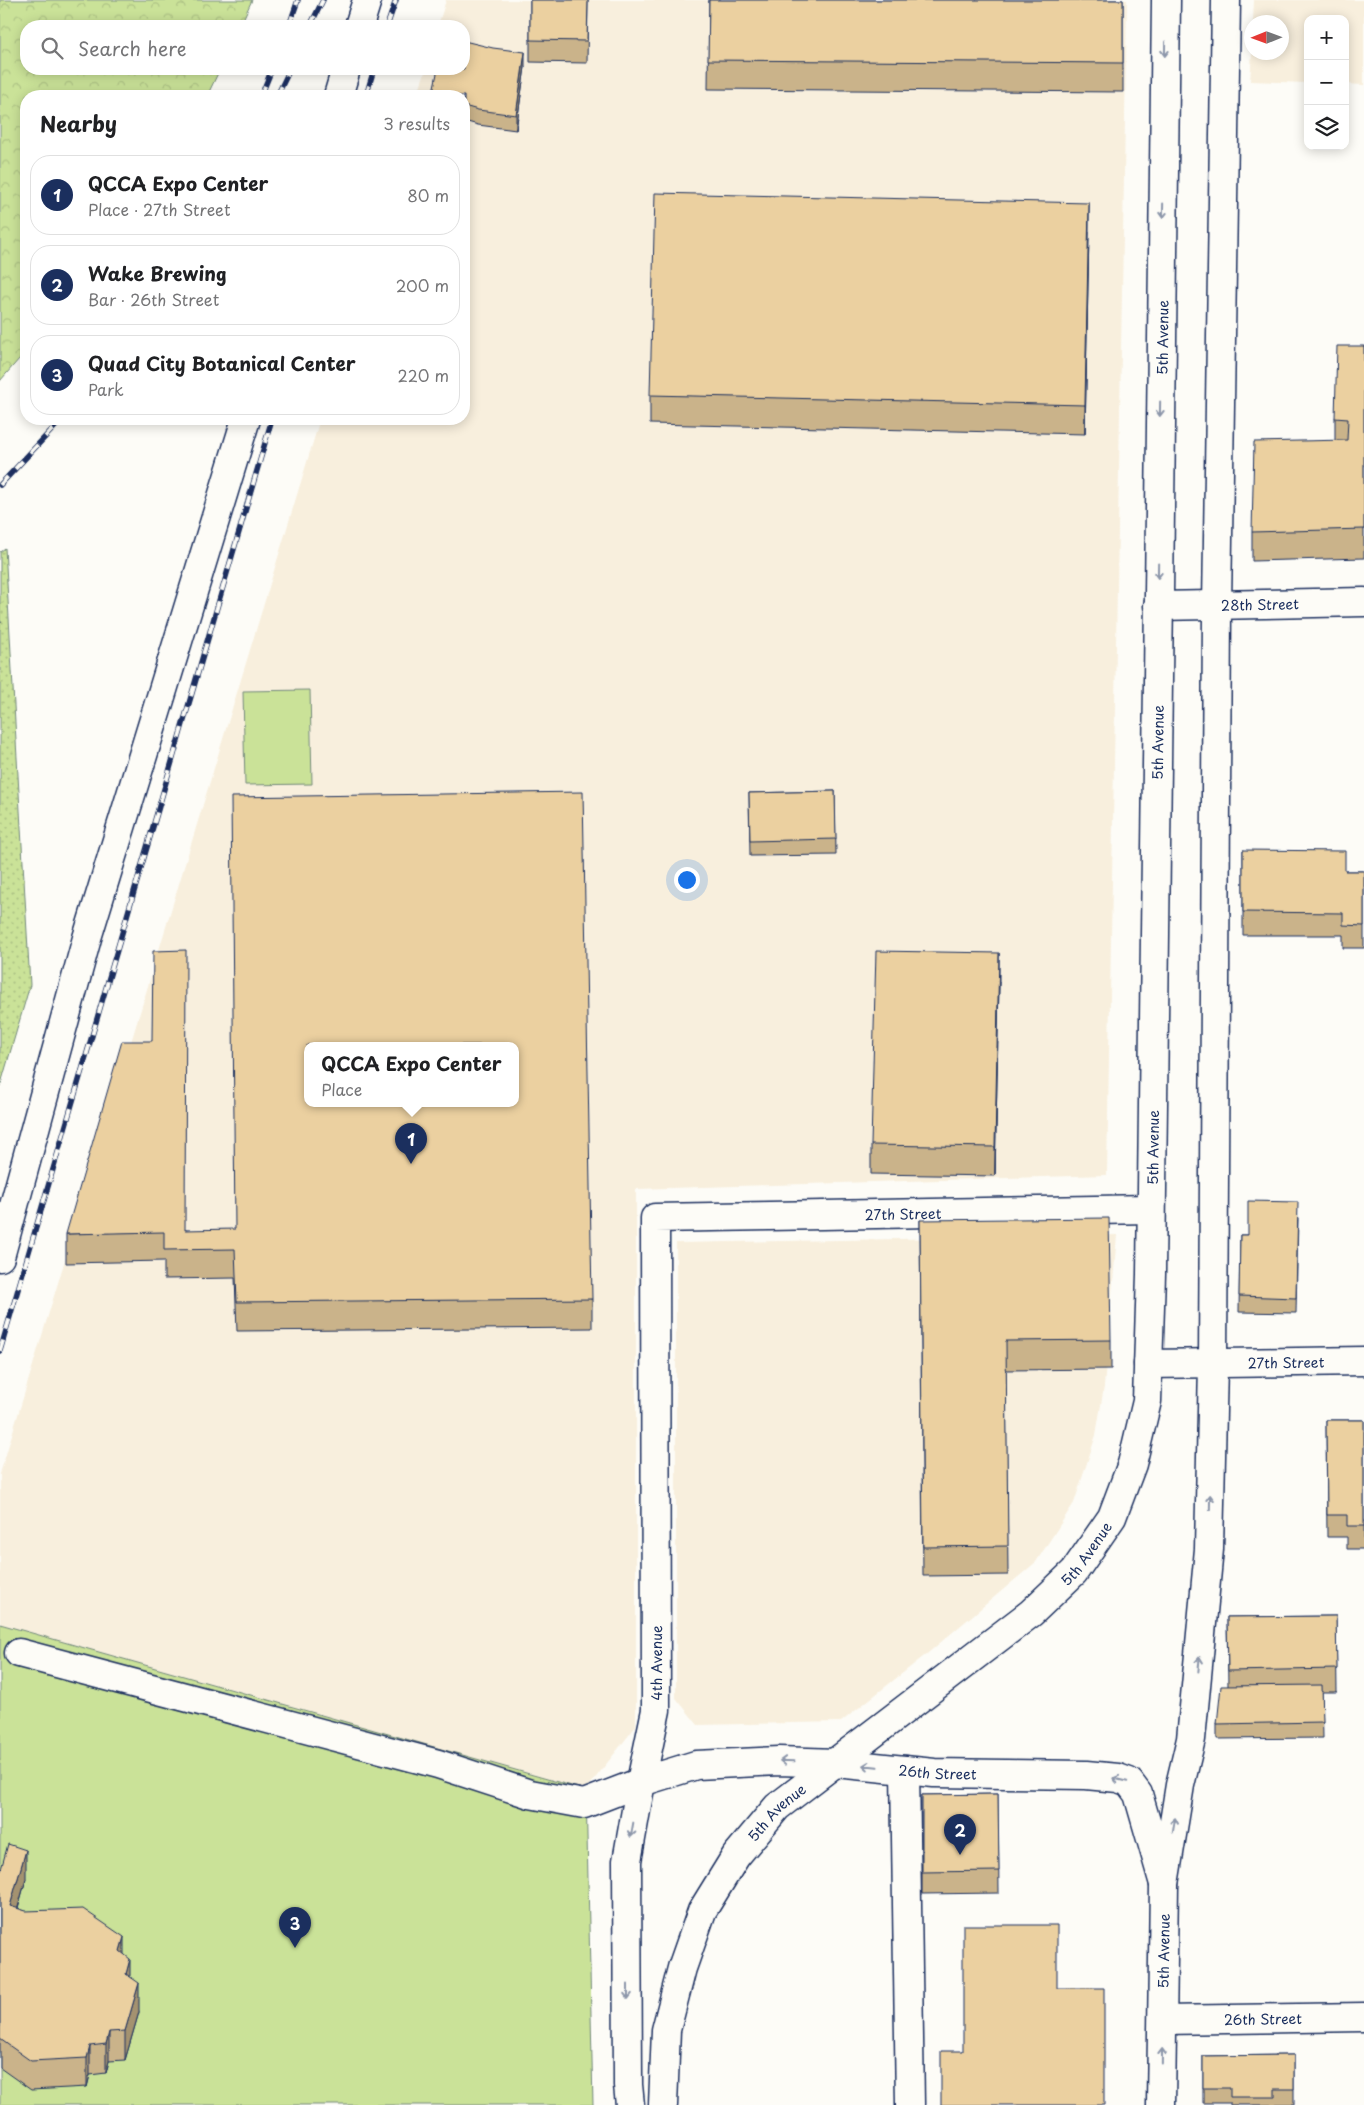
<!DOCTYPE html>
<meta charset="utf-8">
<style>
:root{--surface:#fff;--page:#f6f6f6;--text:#202124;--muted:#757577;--line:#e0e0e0;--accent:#1b2f5e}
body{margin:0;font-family:"Playpen Sans",sans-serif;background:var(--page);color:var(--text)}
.controls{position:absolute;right:15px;top:15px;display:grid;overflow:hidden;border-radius:10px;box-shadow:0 2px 12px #0003}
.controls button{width:45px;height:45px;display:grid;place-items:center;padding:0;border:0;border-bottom:1px solid var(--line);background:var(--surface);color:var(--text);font:25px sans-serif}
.compass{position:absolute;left:1244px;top:15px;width:45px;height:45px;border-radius:50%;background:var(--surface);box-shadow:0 2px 12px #0003;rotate:269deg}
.you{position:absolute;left:686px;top:879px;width:18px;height:18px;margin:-12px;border:4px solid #fff;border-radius:50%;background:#1a73e8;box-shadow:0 0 0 8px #1a73e833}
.badge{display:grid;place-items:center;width:32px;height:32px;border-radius:50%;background:var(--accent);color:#fff;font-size:16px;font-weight:700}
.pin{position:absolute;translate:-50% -41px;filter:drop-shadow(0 1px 2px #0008)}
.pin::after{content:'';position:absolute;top:26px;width:18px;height:15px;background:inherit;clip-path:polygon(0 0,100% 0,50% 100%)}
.popup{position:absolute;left:304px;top:1042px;width:215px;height:65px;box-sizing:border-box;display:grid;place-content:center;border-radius:10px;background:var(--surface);filter:drop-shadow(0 1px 4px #0005);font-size:16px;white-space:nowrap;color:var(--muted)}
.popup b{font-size:19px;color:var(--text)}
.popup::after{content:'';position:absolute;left:50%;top:100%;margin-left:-10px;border:10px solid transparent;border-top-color:var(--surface)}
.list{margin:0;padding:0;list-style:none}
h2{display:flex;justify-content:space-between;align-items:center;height:65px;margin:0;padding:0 20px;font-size:21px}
h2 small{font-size:16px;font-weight:400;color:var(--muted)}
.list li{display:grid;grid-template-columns:32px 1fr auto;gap:15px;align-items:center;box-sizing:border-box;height:80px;margin:0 10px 10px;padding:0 10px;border:1px solid var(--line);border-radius:20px}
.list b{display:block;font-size:19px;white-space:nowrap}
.list p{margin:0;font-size:16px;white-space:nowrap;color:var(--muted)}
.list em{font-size:16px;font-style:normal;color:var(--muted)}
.icon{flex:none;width:28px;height:28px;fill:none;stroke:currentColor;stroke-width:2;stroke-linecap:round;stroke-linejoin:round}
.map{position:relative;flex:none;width:1364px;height:2105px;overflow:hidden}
.search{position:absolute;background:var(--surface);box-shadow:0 2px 12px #0003;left:20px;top:20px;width:450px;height:55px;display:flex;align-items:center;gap:12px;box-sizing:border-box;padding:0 18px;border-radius:20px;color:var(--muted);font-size:19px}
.panel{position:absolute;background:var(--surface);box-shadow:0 2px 12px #0003;left:20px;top:90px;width:450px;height:335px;border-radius:20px}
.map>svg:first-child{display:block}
</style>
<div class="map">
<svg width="1364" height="2105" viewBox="0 0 1364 2105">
<defs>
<pattern id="forest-crowns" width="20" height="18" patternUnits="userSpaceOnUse" patternTransform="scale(1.25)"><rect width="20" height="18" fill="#cae298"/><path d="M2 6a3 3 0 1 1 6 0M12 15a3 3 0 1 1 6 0" fill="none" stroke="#adc285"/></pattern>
<pattern id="park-dots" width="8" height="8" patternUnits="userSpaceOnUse" patternTransform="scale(1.25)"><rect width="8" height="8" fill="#cae298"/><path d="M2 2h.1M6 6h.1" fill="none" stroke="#adc285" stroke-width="1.8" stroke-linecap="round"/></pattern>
</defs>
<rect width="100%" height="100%" fill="#fdfcf7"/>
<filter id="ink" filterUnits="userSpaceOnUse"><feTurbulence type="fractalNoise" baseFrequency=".02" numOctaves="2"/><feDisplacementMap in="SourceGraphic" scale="10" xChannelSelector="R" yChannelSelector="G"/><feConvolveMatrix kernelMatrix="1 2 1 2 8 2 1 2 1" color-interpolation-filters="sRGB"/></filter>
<g filter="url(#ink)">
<g fill="#f8efdd" fill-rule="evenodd">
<path d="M446,0H1127L1107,1175L636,1189V1726L586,1790L0,1624V1474L320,419H464V96H417L426,69H464V26H438ZM307,1045H515V1103H307Z"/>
<polygon points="1254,0 1364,0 1364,85 1345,84 1345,19 1308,19 1308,83 1250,81 1252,53 1282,52 1282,22 1253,22"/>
<polygon points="1117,1235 1104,1387 1096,1435 1074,1503 1036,1562 928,1653 841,1722 698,1725 676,1698 676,1243"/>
</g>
<g fill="#cae298" stroke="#72887b">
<polygon points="310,690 312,784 245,785 243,691"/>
<polygon points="0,1624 586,1790 593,2105 0,2105"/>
</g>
<polygon fill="url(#forest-crowns)" stroke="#72887b" points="0,0 252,0 240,26 26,26 26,69 220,69 207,96 26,96 26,351 0,381"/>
<polygon fill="url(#park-dots)" stroke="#72887b" points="5,548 30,985 0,1087 0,552"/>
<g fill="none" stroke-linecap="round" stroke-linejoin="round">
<defs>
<g id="minor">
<polyline points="359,26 367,0"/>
<polyline points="338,96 346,69"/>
<path id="s1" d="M1158,606L1364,602"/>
<polyline points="0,1257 87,938 246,419"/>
<path id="s2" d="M1148,1364L1364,1361"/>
<path id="s3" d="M19,1653L438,1764L530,1794L584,1804L641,1782L696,1765L779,1761L836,1763L934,1773L1086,1775L1118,1778L1129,1782L1138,1794L1164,1884"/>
<polyline points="905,1770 910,2105"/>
<path id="s4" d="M1163,2020L1364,2017"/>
<path id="s5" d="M630,2105L628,2085L627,1861L641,1782L656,1710L655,1218L1151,1209"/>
</g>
<g id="major">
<path id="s6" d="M663,2105L666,2030L682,1968L702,1911L736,1856L777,1807L1031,1613L1074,1572L1112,1517L1132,1464L1147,1401L1151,1274L1166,0"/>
<path id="s7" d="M1161,2105L1164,1884L1180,1785L1191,1739L1209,1549L1213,1364L1217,606L1226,0"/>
</g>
</defs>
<use href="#minor" stroke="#1b2f5e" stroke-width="31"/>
<use href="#major" stroke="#1b2f5e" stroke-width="31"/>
<polyline stroke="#1b2f5e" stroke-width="3" stroke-dasharray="1 4" stroke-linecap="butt" points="0,622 3,619"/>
<use href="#minor" stroke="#fdfcf7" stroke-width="28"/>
<use href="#major" stroke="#fdfcf7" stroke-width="28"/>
<defs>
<g id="rail">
<polyline points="289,26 298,0"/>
<polyline points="310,26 323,0"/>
<polyline points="387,26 396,0"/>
<polyline points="261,96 272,69"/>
<polyline points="277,96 290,69"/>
<polyline points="366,96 374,69"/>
<polyline points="0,485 62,419"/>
<polyline points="0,1351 272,419"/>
</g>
</defs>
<use href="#rail" stroke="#1b2f5e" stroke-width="5.5"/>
<use href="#rail" stroke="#fdfcf7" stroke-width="4" stroke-dasharray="11" stroke-linecap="butt"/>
</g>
<g fill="#cab38a" stroke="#1b2f5e">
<polygon points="530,0 588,0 587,63 530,62"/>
<polygon points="709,0 1123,0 1123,92 708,89"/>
<polygon points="525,67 516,130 478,125 464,121 464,96"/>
<polygon points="1089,232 1085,434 650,424 650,395"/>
<polygon points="1364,346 1364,558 1252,561 1252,532 1335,440 1335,418"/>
<polygon points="835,791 836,855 750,856 749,793"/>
<polygon points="1243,850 1345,871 1364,871 1364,948 1343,948 1343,935 1243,935"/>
<polygon points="999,982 995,1176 871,1174 871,1145"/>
<polygon points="1298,1218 1296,1313 1239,1312 1240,1235 1248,1235"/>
<polygon points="920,1220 1111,1340 1111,1369 1006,1370 1008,1575 923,1576"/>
<polygon points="186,1230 592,1299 592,1328 237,1331 235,1278 164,1279 164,1261 66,1263 66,1234"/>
<polygon points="1326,1420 1364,1420 1364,1549 1347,1549 1347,1537 1327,1537"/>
<polygon points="1336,1616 1337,1692 1322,1692 1323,1738 1217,1739 1217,1724 1228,1686 1227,1617"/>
<polygon points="998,1794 999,1893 922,1894 922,1795"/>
<polygon points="0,1873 26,1879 18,1908 124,1955 139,2012 125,2060 109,2061 106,2073 90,2075 87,2087 31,2090 0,2068"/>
<polygon points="1294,2055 1294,2104 1275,2104 1275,2105 1230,2105 1230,2103 1203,2103 1203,2056"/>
</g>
<g fill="#a49270" stroke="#1b2f5e">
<polygon points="525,52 525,67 516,130 516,115"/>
<polygon points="1089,203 1089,232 1085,434 1085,405"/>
<polygon points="999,953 999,982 995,1176 995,1147"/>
<polygon points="26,1850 26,1879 10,1935 10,1906"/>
<polygon points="124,1937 124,1966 120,1951"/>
<polygon points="130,1959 130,1988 126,1974"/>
<polygon points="139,1983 139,2012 125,2060 125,2031"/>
<polygon points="109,2032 109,2061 106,2073 106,2044"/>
<polygon points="90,2046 90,2075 87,2087 87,2058"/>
</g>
<g fill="#ebd0a0" stroke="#1b2f5e" fill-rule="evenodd">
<polygon points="530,0 588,0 587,41 530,40"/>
<polygon points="709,0 1123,0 1123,63 708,60"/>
<polygon points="464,41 493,48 525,52 516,115 478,110 464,106 464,96 432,96 438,69 464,69"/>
<polygon points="655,193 1089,203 1085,405 650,395"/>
<polygon points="1337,346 1364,346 1364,529 1252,532 1254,442 1347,440 1348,419 1335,418"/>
<polygon points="835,791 836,839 750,841 749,793"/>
<path d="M583,792L592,1299L237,1302L235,1249L164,1250V1232L66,1234L122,1041H152L153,951L186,950L185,1230L235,1229L231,797ZM307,1045H515V1103H307Z"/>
<polygon points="1243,850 1345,851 1345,871 1364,871 1364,926 1343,925 1343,913 1243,912"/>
<polygon points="876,951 999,953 995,1147 871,1145"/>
<polygon points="1248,1201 1298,1202 1296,1298 1239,1296 1240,1235 1248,1235"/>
<polygon points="1109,1218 1111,1340 1006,1341 1008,1546 923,1547 920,1220"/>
<polygon points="1326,1420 1364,1420 1364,1526 1347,1526 1347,1515 1327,1515"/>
<polygon points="1336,1616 1337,1669 1228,1671 1227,1617"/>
<polygon points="1322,1685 1323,1722 1217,1724 1221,1686"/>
<polygon points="998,1794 999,1871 922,1872 922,1795"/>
<polygon points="8,1844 26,1850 10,1906 26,1911 83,1909 124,1937 120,1951 130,1959 126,1974 139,1983 125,2031 109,2032 106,2044 90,2046 87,2058 31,2061 0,2039 0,1873"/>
<polygon points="963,1925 1057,1925 1057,1988 1104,1988 1104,2105 941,2105 941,2051 963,2051"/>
<polygon points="1294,2055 1294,2089 1275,2089 1275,2097 1230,2097 1230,2088 1203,2088 1203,2056"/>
</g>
<defs><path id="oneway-shaft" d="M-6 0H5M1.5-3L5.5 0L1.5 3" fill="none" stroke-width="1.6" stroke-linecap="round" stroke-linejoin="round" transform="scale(1.25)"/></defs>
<g stroke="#8c96aa">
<use href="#oneway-shaft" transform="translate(1165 49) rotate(91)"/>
<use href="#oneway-shaft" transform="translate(1163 211) rotate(91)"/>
<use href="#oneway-shaft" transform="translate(1160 409) rotate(91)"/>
<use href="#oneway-shaft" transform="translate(1158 571) rotate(91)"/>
<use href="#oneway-shaft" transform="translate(1210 1502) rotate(-89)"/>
<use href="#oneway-shaft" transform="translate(1199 1664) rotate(-85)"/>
<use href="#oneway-shaft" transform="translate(787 1761) rotate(-178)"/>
<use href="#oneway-shaft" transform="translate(870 1766) rotate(-174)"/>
<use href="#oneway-shaft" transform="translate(1120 1780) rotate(-166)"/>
<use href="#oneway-shaft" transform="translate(1174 1825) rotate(-81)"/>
<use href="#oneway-shaft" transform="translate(632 1830) rotate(100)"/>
<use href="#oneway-shaft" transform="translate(628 1992) rotate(90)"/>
<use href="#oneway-shaft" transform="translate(1162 2056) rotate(-89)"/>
</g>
</g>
<g text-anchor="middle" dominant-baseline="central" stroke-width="4" stroke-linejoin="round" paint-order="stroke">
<g font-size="14" fill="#1b2f5e" stroke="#fdfcf7">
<text stroke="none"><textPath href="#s6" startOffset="1959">5th Avenue</textPath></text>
<text stroke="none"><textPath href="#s1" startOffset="102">28th Street</textPath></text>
<text stroke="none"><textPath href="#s6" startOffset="1554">5th Avenue</textPath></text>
<text stroke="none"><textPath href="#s6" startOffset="1149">5th Avenue</textPath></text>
<text stroke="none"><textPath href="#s5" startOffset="1138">27th Street</textPath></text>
<text stroke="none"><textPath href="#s2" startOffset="138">27th Street</textPath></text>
<text stroke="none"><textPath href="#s6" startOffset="729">5th Avenue</textPath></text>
<text transform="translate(656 1663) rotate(-90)">4th Avenue</text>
<text stroke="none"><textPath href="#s3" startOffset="946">26th Street</textPath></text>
<text stroke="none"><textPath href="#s6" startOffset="324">5th Avenue</textPath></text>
<text stroke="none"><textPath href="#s7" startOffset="154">5th Avenue</textPath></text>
<text stroke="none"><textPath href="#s4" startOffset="100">26th Street</textPath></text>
</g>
</g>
</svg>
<div class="controls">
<button>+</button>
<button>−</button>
<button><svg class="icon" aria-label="layers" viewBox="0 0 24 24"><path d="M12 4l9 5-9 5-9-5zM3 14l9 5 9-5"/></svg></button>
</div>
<svg class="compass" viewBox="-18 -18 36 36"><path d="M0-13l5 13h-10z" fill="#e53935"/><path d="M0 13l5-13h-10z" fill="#757577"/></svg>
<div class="you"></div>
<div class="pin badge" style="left:411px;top:1164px">1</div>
<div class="popup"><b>QCCA Expo Center</b>Place</div>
<div class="pin badge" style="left:960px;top:1855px">2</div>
<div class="pin badge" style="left:295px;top:1948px">3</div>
<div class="search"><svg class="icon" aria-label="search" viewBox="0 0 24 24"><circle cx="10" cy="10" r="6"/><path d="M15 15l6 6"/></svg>Search here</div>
<section class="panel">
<h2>Nearby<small>3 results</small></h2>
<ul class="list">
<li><span class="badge">1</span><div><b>QCCA Expo Center</b><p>Place · 27th Street</p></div><em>80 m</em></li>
<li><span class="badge">2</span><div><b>Wake Brewing</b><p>Bar · 26th Street</p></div><em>200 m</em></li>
<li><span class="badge">3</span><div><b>Quad City Botanical Center</b><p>Park</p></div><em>220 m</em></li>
</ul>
</section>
</div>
